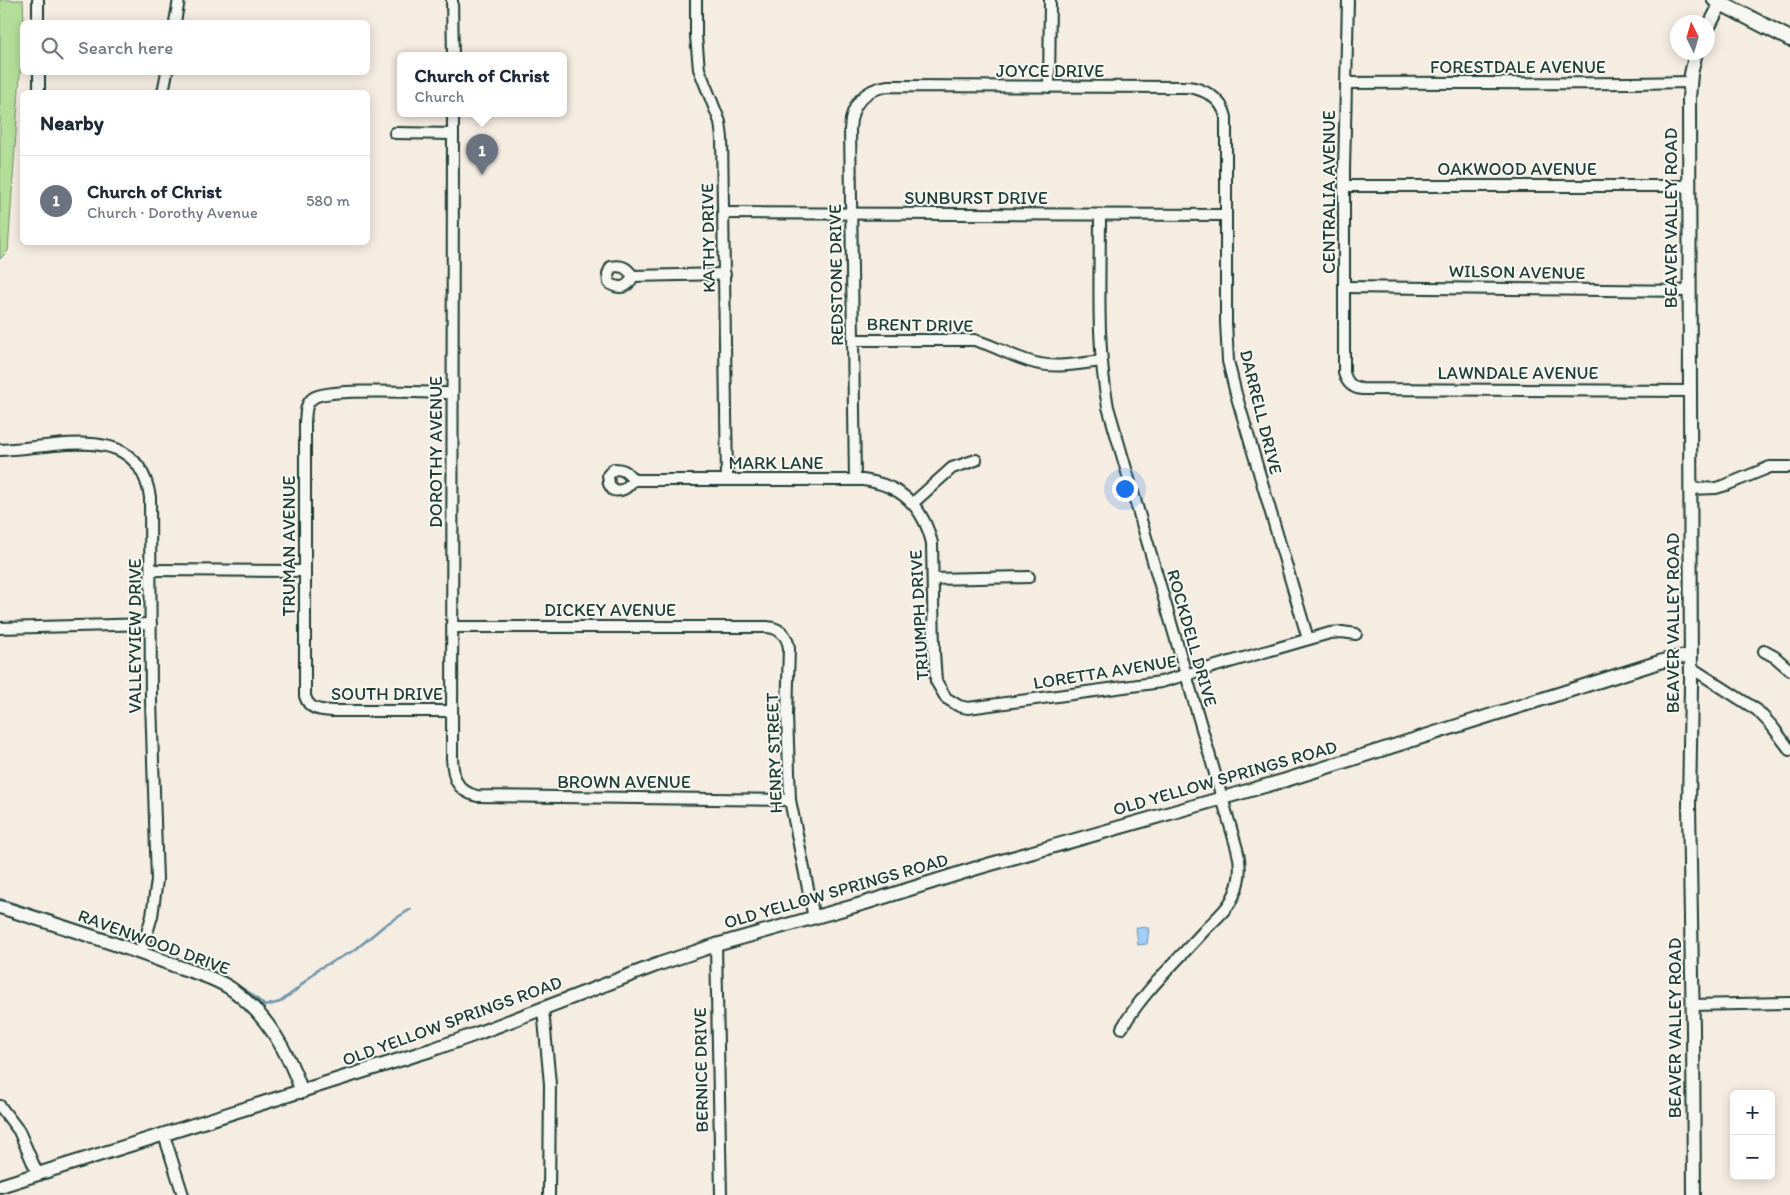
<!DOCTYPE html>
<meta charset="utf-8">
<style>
:root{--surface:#fff;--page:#f6f6f7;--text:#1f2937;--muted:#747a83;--line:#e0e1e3;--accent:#c8321e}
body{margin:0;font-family:Itim,sans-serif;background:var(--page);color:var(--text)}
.controls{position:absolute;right:15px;bottom:15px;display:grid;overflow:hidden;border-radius:8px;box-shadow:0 2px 12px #0003}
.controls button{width:45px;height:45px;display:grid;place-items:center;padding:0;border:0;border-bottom:1px solid var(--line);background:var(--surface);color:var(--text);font:25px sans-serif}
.compass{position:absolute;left:1670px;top:15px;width:45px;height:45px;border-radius:50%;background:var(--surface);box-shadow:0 2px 12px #0003;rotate:355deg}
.you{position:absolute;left:1124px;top:488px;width:18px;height:18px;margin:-12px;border:4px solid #fff;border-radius:50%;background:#1a73e8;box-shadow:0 0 0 8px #1a73e833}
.badge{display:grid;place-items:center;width:32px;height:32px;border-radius:50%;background:var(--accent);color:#fff;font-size:16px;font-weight:700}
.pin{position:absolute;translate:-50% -41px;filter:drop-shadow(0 1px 2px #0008)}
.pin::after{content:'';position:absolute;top:26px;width:18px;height:15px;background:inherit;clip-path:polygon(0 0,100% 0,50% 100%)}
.popup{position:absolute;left:397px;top:52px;width:170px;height:65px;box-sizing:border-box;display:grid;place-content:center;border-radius:8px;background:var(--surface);filter:drop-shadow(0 1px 4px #0005);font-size:16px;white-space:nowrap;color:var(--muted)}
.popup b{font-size:19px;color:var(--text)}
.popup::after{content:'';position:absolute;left:50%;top:100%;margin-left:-10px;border:10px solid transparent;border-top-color:var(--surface)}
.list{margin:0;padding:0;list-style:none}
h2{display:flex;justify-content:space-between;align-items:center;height:65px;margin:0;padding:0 20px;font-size:21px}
h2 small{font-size:16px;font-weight:400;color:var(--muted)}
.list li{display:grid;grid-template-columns:32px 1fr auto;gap:15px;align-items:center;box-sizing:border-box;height:90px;padding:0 20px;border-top:1px solid var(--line)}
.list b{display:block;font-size:19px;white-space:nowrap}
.list p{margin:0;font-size:16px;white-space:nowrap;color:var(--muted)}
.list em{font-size:16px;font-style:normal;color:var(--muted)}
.icon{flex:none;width:28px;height:28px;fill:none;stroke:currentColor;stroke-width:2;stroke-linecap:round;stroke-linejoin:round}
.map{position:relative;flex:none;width:1790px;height:1195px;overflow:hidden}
.search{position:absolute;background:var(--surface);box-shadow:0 2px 12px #0003;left:20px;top:20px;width:350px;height:55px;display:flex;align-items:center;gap:12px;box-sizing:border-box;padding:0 18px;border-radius:8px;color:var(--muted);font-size:19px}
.panel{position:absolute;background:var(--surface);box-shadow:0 2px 12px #0003;left:20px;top:90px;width:350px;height:155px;border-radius:8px}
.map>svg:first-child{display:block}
</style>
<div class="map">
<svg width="1790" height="1195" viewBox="0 0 1790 1195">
<rect width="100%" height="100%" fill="#f5ece2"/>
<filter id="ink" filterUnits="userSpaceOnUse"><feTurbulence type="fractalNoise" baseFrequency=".02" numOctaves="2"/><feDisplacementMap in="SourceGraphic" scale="10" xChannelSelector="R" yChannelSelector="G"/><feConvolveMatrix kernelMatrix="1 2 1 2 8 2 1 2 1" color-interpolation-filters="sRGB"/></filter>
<g filter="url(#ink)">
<polygon fill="#b5dd9a" stroke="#6a8d67" points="0,0 23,0 24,22 22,22 22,45 8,251 0,259"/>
<polygon fill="#a1cefb" stroke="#6d94ab" points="1136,927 1149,928 1147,944 1138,945"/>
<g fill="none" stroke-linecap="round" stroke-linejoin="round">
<g stroke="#6d94ab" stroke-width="2.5">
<polyline points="0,899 137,944"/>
<polyline points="149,949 192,965"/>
<polyline points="237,986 250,993 265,1006 280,1002 296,990 318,969 355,950 385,925 411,909"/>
</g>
<defs>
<g id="minor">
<polyline points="38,0 38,22"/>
<polyline points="452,0 453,56"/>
<polyline points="696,0 696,36 699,69 720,122 722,138 727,479"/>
<path d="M1348,0L1344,170V373C1347,383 1352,388 1362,389L1689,391"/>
<polyline points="175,22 179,0"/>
<polyline points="39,72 39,92"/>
<path d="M1346,83C1460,82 1575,85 1690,82"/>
<polyline points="1049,87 1050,0"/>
<polyline points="163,92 167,72"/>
<path d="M453,114L452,758C453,777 456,791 477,796L790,800"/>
<polyline points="395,133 453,134"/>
<polyline points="1345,186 1689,186"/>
<polyline points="724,213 1226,215"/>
<path d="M1100,215C1100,279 1096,344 1108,407L1237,849C1242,866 1240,885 1231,901C1224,913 1212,922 1203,932C1175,963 1143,992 1122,1028"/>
<path d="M633,276C628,288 620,290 609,283L608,274L611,267C622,265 626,267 633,276L725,274"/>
<polyline points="1345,287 1689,291"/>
<path d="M853,340H974C997,346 1017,360 1040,364C1060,368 1082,363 1102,361"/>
<path d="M0,450C18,449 36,447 54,445C100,441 141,442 150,497L151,701L157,880L152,916L141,953"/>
<path d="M855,479L850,129C851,105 864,89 888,86L1188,87C1205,89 1222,99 1226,117V322L1228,361L1236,394L1308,639"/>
<path d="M633,480C627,488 623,492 613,490L609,484L608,475L614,469C624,469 627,472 633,480H863C901,485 923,506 932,543L934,652L936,681L946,698L959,706L968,708L1161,682L1330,633L1342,632L1356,634"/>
<polyline points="1690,489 1716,488 1726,485 1770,467 1790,467"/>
<polyline points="913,503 952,468 976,460"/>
<polyline points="151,570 305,571"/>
<polyline points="933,579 1029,577"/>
<path d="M453,627H767C780,628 787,635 789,648L787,715L790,800L814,918"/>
<polyline points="0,628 151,624"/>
<polyline points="1764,651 1775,657 1790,670"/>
<polyline points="1690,667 1757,710 1772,726 1790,750"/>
<path d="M452,711H332C320,710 309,710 305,696V422C306,413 305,404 313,398C328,387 428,393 452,393"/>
<polyline points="716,945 721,1195"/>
<polyline points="1692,1005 1790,1003"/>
<polyline points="543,1009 550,1084 549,1195"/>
<polyline points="0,1106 19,1131 38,1175"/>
<polyline points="164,1135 183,1195"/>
</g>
<g id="tertiary">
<polyline points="1708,28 1721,3"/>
<path d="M0,907C58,925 116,943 173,965C193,972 216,978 233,990C268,1016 288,1052 302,1092"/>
<polyline points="0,1186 431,1050 476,1034 659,964 716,945 865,903 977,868 1286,780 1666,660 1690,655"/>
<polyline points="1694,1195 1693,1029 1689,807 1691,686 1689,98 1691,74 1696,52"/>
</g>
<polyline id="secondary" points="1715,0 1790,39"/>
</defs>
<use href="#minor" stroke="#1f3d34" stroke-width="14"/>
<use href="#tertiary" stroke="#1f3d34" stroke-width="16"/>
<use href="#secondary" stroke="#1f3d34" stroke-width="18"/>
<use href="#minor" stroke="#f6f6f2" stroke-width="10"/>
<use href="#tertiary" stroke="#f6f6f2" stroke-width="12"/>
<use href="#secondary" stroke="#f6f6f2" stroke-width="14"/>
</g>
</g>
<g text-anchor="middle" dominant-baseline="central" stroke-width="4" stroke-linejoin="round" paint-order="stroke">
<g font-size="18" fill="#1f3d34" stroke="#f6f6f2">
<text x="1518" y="67">FORESTDALE AVENUE</text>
<text x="1050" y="71">JOYCE DRIVE</text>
<text x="1517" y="169">OAKWOOD AVENUE</text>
<text transform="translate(1329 192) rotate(-90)">CENTRALIA AVENUE</text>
<text x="976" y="198">SUNBURST DRIVE</text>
<text transform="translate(1671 218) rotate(-90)">BEAVER VALLEY ROAD</text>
<text transform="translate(708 238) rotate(-91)">KATHY DRIVE</text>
<text transform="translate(1517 272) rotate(1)">WILSON AVENUE</text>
<text transform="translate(836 275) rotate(-91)">REDSTONE DRIVE</text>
<text transform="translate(920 325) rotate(1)">BRENT DRIVE</text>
<text x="1518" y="373">LAWNDALE AVENUE</text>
<text transform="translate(1261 412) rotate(76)">DARRELL DRIVE</text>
<text transform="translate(436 452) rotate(-90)">DOROTHY AVENUE</text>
<text x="776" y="463">MARK LANE</text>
<text transform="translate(289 546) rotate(-90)">TRUMAN AVENUE</text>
<text x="610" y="610">DICKEY AVENUE</text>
<text transform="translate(919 615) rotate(-93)">TRIUMPH DRIVE</text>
<text transform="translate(1673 623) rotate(-90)">BEAVER VALLEY ROAD</text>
<text transform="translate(135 636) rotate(-90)">VALLEYVIEW DRIVE</text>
<text transform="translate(1192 638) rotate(74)">ROCKDELL DRIVE</text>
<text transform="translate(1105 672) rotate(-9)">LORETTA AVENUE</text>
<text x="387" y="694">SOUTH DRIVE</text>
<text transform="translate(774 753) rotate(-92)">HENRY STREET</text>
<text transform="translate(1225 778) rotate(-16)">OLD YELLOW SPRINGS ROAD</text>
<text x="624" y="782">BROWN AVENUE</text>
<text transform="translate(836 891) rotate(-16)">OLD YELLOW SPRINGS ROAD</text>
<text transform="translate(154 942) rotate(20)">RAVENWOOD DRIVE</text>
<text transform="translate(452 1021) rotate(-20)">OLD YELLOW SPRINGS ROAD</text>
<text transform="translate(1675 1028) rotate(-90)">BEAVER VALLEY ROAD</text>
<text transform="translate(701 1070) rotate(-91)">BERNICE DRIVE</text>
</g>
</g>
</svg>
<div class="controls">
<button>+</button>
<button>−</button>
</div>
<svg class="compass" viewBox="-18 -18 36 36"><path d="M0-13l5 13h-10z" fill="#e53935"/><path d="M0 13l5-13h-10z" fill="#747a83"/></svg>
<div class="you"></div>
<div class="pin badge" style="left:482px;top:175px;background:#6b7280">1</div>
<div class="popup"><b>Church of Christ</b>Church</div>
<div class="search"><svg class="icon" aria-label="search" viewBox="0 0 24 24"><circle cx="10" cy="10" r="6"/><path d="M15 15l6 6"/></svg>Search here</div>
<section class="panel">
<h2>Nearby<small></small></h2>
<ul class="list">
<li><span class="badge" style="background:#6b7280">1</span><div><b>Church of Christ</b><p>Church · Dorothy Avenue</p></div><em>580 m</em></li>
</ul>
</section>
</div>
